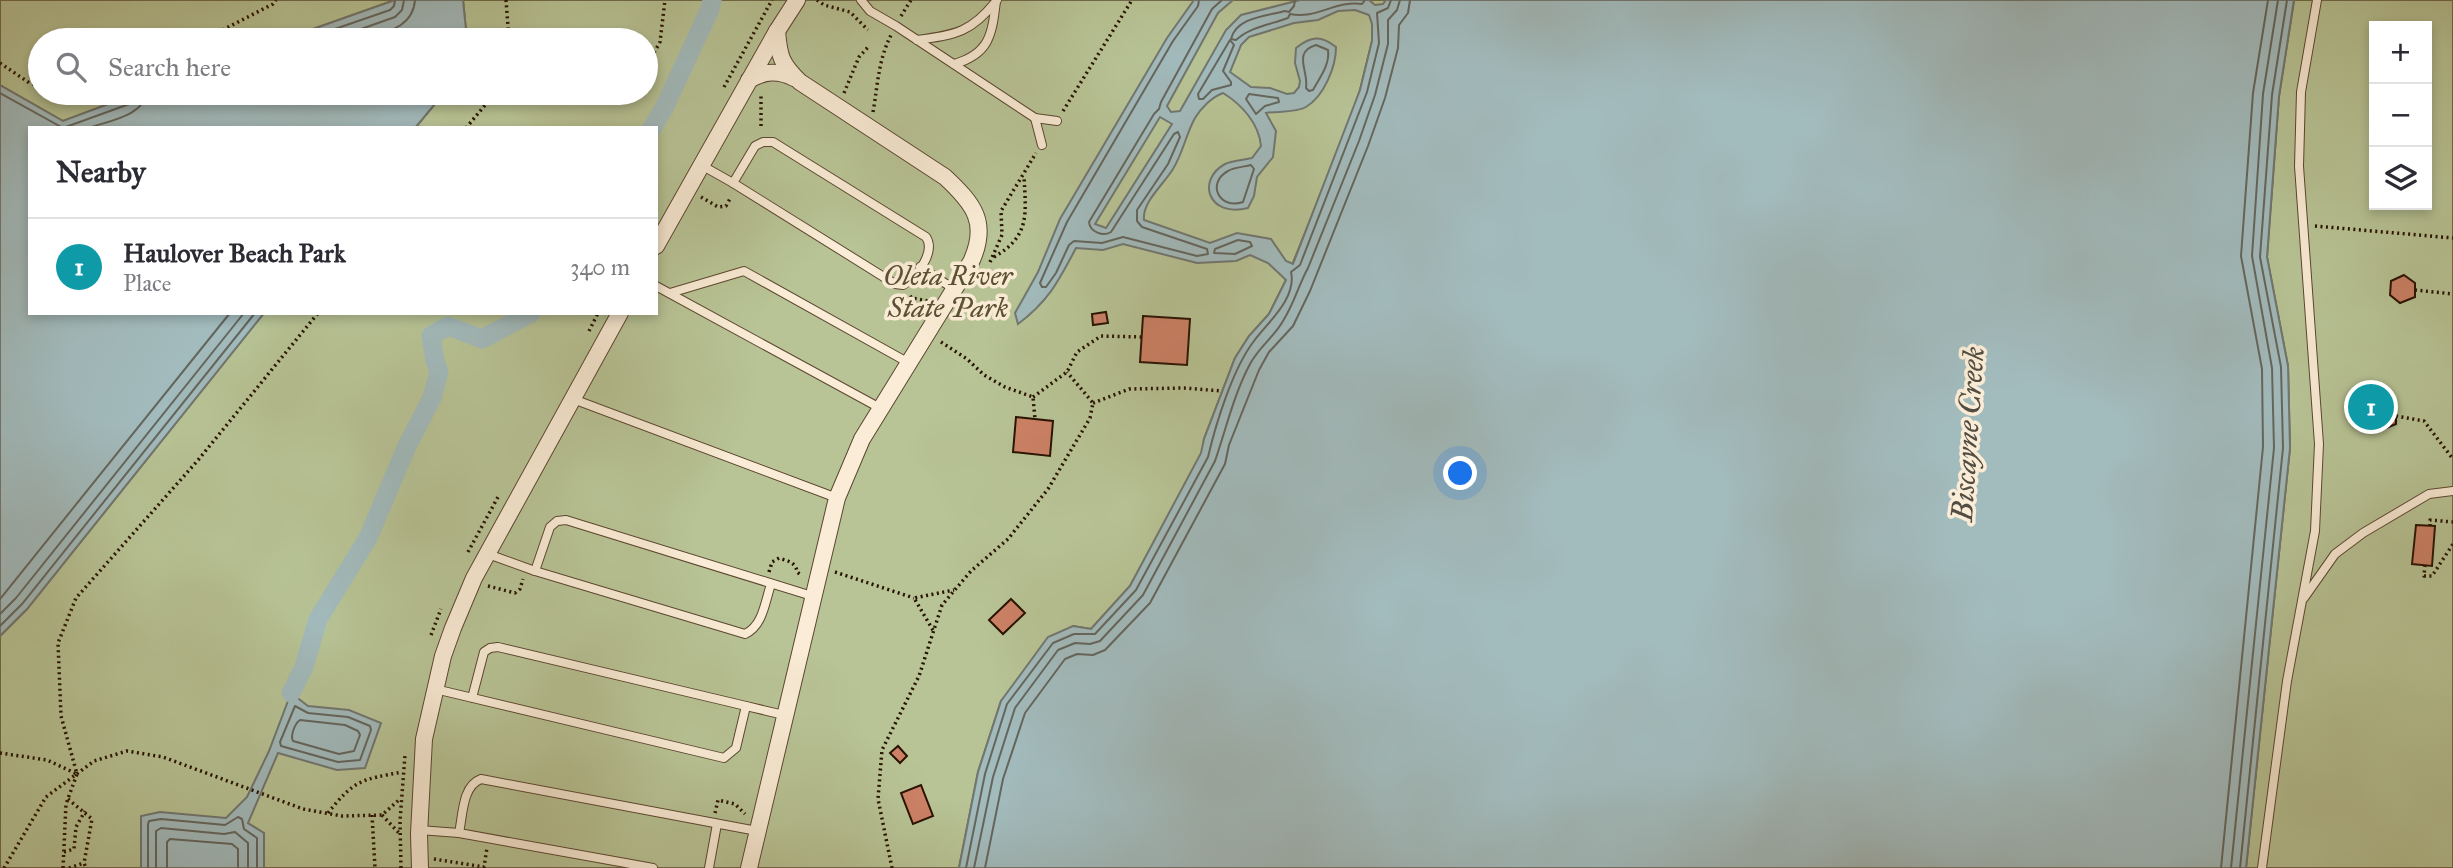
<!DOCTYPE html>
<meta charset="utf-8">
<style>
:root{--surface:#fff;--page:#f7f7f7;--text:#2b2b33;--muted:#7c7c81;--line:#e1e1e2;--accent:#7c3aed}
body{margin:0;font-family:"IM FELL Great Primer",serif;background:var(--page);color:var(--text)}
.controls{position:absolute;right:21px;top:21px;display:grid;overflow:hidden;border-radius:0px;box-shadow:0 4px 10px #0003}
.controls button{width:63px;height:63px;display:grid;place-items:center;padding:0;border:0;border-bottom:2px solid var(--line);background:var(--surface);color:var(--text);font:35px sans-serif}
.you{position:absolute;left:1461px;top:474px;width:24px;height:24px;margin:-18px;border:5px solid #fff;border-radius:50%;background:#1a73e8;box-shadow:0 0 0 10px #1a73e833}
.badge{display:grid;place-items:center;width:46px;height:46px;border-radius:50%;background:var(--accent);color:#fff;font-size:23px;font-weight:700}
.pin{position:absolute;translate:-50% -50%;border:4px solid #fff;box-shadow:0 2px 7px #0006}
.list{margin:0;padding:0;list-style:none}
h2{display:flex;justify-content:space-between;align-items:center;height:91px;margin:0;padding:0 28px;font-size:30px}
h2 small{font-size:23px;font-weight:400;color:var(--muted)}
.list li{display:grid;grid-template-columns:46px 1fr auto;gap:21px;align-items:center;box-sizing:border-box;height:98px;padding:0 28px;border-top:2px solid var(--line)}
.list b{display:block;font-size:26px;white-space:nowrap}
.list p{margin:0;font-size:23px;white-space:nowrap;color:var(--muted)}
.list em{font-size:23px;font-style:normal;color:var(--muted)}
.icon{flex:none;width:38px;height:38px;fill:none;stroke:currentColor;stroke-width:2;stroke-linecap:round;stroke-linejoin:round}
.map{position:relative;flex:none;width:2453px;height:868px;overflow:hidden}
.search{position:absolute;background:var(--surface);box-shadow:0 4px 10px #0003;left:28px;top:28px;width:630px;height:77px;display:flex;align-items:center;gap:18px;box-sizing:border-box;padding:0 24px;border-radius:38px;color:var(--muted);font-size:26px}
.panel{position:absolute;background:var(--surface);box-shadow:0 4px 10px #0003;left:28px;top:126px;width:630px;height:189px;border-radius:0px}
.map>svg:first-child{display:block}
</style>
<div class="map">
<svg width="2453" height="868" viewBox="0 0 2453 868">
<rect width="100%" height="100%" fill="#f8e1c0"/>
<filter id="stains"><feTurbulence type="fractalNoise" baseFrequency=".00286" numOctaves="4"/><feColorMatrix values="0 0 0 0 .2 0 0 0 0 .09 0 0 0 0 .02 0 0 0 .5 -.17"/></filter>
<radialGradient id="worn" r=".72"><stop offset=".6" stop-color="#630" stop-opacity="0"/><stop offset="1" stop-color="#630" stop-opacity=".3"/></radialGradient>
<g fill="#b8c496" stroke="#706b4b" stroke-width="2" fill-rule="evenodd">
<polygon points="0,0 395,0 282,40 40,40 40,93 138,93 63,121 0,85"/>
<polygon points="463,0 1386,0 1372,24 1372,41 1360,90 1344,136 1286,280 1269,314 1249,336 1235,358 1204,439 1202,453 1130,586 1091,629 1073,626 1001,701 978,772 959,868 0,868 0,636 27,609 264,313 656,313 656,128 415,128 444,93 646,93 646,40 467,40"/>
<path d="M2294,0H2453V868H2246L2290,448L2288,366L2267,257L2279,96ZM2374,26H2427V205H2374Z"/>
</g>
<g fill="#a2bbbd" stroke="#717771" stroke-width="2" fill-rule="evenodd">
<polygon points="395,0 463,0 467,40 282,40"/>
<path d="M1194,0H1233L1218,13L1167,106L1171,112L1180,111L1226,30L1241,15L1300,0H1369L1375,5L1383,4L1386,0H2294L2279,96L2267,257L2288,366L2290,448L2246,868H959L978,772L1001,701L1048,637L1073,626L1091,629L1130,586L1201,453L1204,439L1235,358L1249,336L1269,314L1286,280L1268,263L1250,255L1236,261L1197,263L1123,244L1103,250L1076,248C1059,280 1049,301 1018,324L1015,313L1038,272L1060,219L1167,38ZM1355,10L1369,15L1372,24V41L1360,90L1293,264L1286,261L1271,239L1237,233L1210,243L1144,220C1142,202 1164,184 1173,169C1183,153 1186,134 1195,118C1201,108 1212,97 1223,93C1241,104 1259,123 1261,146L1252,158C1244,160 1233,160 1225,164C1196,180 1208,218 1248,208L1254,196L1257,177L1273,157L1276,131L1266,113C1278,111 1296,113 1306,107C1324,96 1336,67 1336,47C1321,35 1311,36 1296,48L1295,63L1300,81L1299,87L1294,93L1287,94L1270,88L1251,87L1230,72L1241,45L1249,37L1294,23L1318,20L1338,11ZM1160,117L1172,124L1106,228L1095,224Z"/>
<polygon points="0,85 63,121 138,93 444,93 415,128 30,128 30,313 264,313 27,609 0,636"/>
<polygon points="291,693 308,706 349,710 381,723 365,768 337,770 278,753 248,823 264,833 264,868 141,868 141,816 160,812 226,818 247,797 269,751"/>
</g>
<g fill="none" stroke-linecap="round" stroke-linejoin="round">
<g stroke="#64665e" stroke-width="2">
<path d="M1199,0L1198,6L1173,41L1067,222L1040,283L1042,287H1046L1056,273L1069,245L1074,241L1102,243L1123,237L1197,256L1208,254L1207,249L1142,227L1137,221V210L1168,164L1180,137L1178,132L1174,134L1111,232C1103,237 1090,232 1089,222L1154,114L1159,109L1161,102L1212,9L1222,0"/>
<path d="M1295,0L1294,6L1289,12L1285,11C1267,16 1236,17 1231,39L1236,40C1250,27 1269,25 1288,18L1290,14C1315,20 1336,0 1362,4L1365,0"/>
<polyline points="303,40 390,10 394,6 395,0"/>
<polyline points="330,40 395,17 402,10 404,0"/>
<path d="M361,40C384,32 413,29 415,0"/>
<polygon points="1230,40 1234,45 1223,71 1231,82 1231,85 1212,90 1203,99 1199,99 1198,94"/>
<path d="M1316,45L1328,50C1330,65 1320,77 1313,90L1309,91L1306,88C1309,71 1292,52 1316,45Z"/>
<polyline points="0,93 63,128 132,103 136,98 137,93"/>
<polygon points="1249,94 1278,98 1279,102 1265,106 1256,114 1246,99"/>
<path d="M89,128C107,121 144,116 146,93"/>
<path d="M1251,165L1254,169L1243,202C1219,210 1206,183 1228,171C1234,167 1244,167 1251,165Z"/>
<polygon points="1238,240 1250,242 1252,246 1235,254 1214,253 1215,249"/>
<polyline points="0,599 230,313"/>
<polyline points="0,614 16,598 244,313"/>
<polyline points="0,626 22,604 255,313"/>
<polygon points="295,706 308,713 348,717 370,726 371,730 360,760 338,762 281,746 280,742"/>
<path d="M300,720L345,725L358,731L360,735L354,751L339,754L293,741C290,736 295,723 300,720Z"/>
<polyline points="148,868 148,824 149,821 161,819 225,825 238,817 242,819 244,829 257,838 257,868"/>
<polyline points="156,868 156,831 161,828 224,834 235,832 248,843 248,868"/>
<polyline points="167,868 167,842 170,839 232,844 238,849 238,868"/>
<path d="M966,868L985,774L1007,704L1053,643L1074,634H1095L1136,590L1208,457C1216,423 1233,368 1254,341C1268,322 1297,298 1291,272L1300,265L1367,92L1379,43L1377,13L1388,8L1391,0"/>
<path d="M974,868L993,777L1015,708L1058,650L1075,643L1090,644L1100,641L1143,595L1215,461C1226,429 1234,394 1250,364C1259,347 1274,337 1283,321C1294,304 1299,284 1308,268L1359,141L1375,95L1388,44V20L1397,10L1400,0"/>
<polyline points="985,868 1003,779 1025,713 1065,659 1077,654 1093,655 1105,650 1150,603 1225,464 1229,445 1259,370 1269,352 1293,326 1310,291 1368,146 1385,98 1398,48 1399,25 1408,13 1410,0"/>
<polyline points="2221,868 2263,447 2262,369 2241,256 2253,93 2268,0"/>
<polyline points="2231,868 2274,448 2272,368 2252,256 2263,94 2278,0"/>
<polyline points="2240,868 2283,448 2281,367 2260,257 2272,95 2287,0"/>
</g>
<g stroke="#a2bbbd" stroke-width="19">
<polyline points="652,128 664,108 710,9 712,0"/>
<polyline points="291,693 304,667 318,619 368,538 407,446 432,398 439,372 435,361 431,336 448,326 482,339 531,313"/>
</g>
</g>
<g fill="#cc8166" stroke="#271200" stroke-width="2">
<polygon points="2404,275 2415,283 2415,297 2400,303 2390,295 2391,281"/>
<polygon points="1106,312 1108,323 1093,325 1092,314"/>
<polygon points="1143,316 1190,319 1187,365 1140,362"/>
<polygon points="2385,403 2396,412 2396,424 2381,430 2371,422 2372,408"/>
<polygon points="1016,417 1053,421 1050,456 1013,452"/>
<polygon points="2416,525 2435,526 2432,566 2412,564"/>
<polygon points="1011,599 1025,613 1003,634 989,620"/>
<polygon points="898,746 907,756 900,763 890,753"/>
<polygon points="921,785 933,816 913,824 901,793"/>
</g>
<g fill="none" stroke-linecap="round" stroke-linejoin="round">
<defs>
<g id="service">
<polyline points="861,0 870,11 896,26 1035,118 1057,121"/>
<path d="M917,40C956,35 972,32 997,0"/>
<path d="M954,64C990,54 992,34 996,1"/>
<polyline points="1035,118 1042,145"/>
<path d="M763,142H773L926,237C936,252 917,277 903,285L895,284L733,183L755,146Z"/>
<polyline points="701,165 733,183"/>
<polyline points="920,267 954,289"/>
<polyline points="656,286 880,408"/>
<polyline points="670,293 744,271 909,363"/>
<polyline points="573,399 837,498"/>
<polyline points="488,554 535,571"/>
<path d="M771,584C765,602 763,626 745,634L535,571L550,527L557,521L566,520L812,596"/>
<polyline points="2304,598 2335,554 2363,533 2429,494 2453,491"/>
<polyline points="435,689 724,758 736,748 746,706 498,647 490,648 484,652 472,698"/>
<polyline points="746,706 784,715"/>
<polyline points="419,830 459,833"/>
<path d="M653,868L459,833C463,815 462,786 481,779L757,831"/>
<polyline points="709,868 717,824"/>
<polyline points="2262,868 2287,681 2315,531 2319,444 2299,166 2301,92 2317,0"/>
</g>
<g id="minor">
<path d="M749,80C764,71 778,70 794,78"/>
<polyline points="656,246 777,31 797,0"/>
<polyline points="420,868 419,834 424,739 443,656 453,628 474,578 620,313"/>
<path d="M749,868L837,498L862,439L971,262C989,223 974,204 945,177L800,82C781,64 779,56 777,31"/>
</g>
</defs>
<use href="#service" stroke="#5b4630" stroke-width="10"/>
<use href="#minor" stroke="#5b4630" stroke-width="18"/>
<g stroke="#271200" stroke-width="3.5" stroke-dasharray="2 3.5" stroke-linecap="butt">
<polyline points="506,0 509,40"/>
<polyline points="817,0 824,5 850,12 868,30"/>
<polyline points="901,16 911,0"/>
<polyline points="203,40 273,4 276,0"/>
<polyline points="0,63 31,84 40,84"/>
<polyline points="646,67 660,42 665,0"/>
<polyline points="724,87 772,0"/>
<polyline points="844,93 859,57 869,46"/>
<polyline points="1063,111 1132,0"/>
<path d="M873,112C878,84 878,61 891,35"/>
<polyline points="761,126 761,96"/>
<polyline points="466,128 495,93"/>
<polyline points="701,197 718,207 726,206 731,197"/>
<polyline points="2315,226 2453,238"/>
<path d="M994,257C1030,236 1026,215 1024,177"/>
<polyline points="990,262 1002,235 1001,211 1036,153"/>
<polyline points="2415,290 2453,294"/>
<polyline points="910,296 912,298 928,301"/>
<polyline points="589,331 598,313"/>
<polyline points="941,342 967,359 984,375 1005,387 1033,397 1035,419"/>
<polyline points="1033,397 1067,372 1077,352 1101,336 1142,337"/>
<polyline points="1093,403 1129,389 1184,388 1222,391"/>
<polyline points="2396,416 2424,421 2453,459"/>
<polyline points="2430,526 2430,520 2453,522"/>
<polyline points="468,552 498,497"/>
<polyline points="2425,565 2424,576 2432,576 2453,544"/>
<path d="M769,572L772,562L779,558C787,561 796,562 797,572L801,575"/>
<polyline points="835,572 914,598"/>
<polyline points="488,586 515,593 520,589 523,579"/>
<polyline points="933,630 914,598 954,590"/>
<polyline points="431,635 441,609"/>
<polyline points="0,753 47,760 77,774"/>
<polyline points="68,799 92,819 84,863 86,868"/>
<path d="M328,813C355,779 361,780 402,772"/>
<polyline points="715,813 718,800 735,804 745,814"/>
<polyline points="372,815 375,868"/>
<polyline points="382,815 400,834"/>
<polyline points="64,852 74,849 76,827 85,811"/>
<polyline points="434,859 484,867 487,848"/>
<polyline points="4,868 46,797 94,761 127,751 163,757 303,809 342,816 382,815 400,799"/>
<polyline points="63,868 66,804 77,774 61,716 58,643 76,598 199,459 318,313"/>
<polyline points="69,868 84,863"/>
<polyline points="401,868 400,821 405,755"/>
<polyline points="892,868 878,799 882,750 919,676 942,605 971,571 1008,539 1048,489 1090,418 1093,403 1067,372"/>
</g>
<use href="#service" stroke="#faecd6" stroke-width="8"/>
<use href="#minor" stroke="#faecd6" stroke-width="16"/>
</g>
<g text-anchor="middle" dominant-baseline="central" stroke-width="7" stroke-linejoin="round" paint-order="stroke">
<g font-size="28" font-style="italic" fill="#5a5034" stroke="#faecd6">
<text x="948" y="275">Oleta River<tspan x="948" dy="32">State Park</tspan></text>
</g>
<g font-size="30" font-style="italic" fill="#524d42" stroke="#faecd6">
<text transform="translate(1968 434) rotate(-86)">Biscayne Creek</text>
</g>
</g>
<rect width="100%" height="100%" filter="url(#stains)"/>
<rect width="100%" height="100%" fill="url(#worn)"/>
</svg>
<div class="controls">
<button>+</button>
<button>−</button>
<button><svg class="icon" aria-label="layers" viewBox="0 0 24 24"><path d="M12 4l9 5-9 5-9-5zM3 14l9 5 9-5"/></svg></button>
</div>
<div class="you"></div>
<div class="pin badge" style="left:2371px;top:407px;background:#0f9aa8">1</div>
<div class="search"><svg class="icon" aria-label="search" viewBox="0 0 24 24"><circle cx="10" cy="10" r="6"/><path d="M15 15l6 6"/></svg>Search here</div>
<section class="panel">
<h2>Nearby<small></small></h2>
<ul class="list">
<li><span class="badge" style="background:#0f9aa8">1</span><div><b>Haulover Beach Park</b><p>Place</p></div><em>340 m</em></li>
</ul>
</section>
</div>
